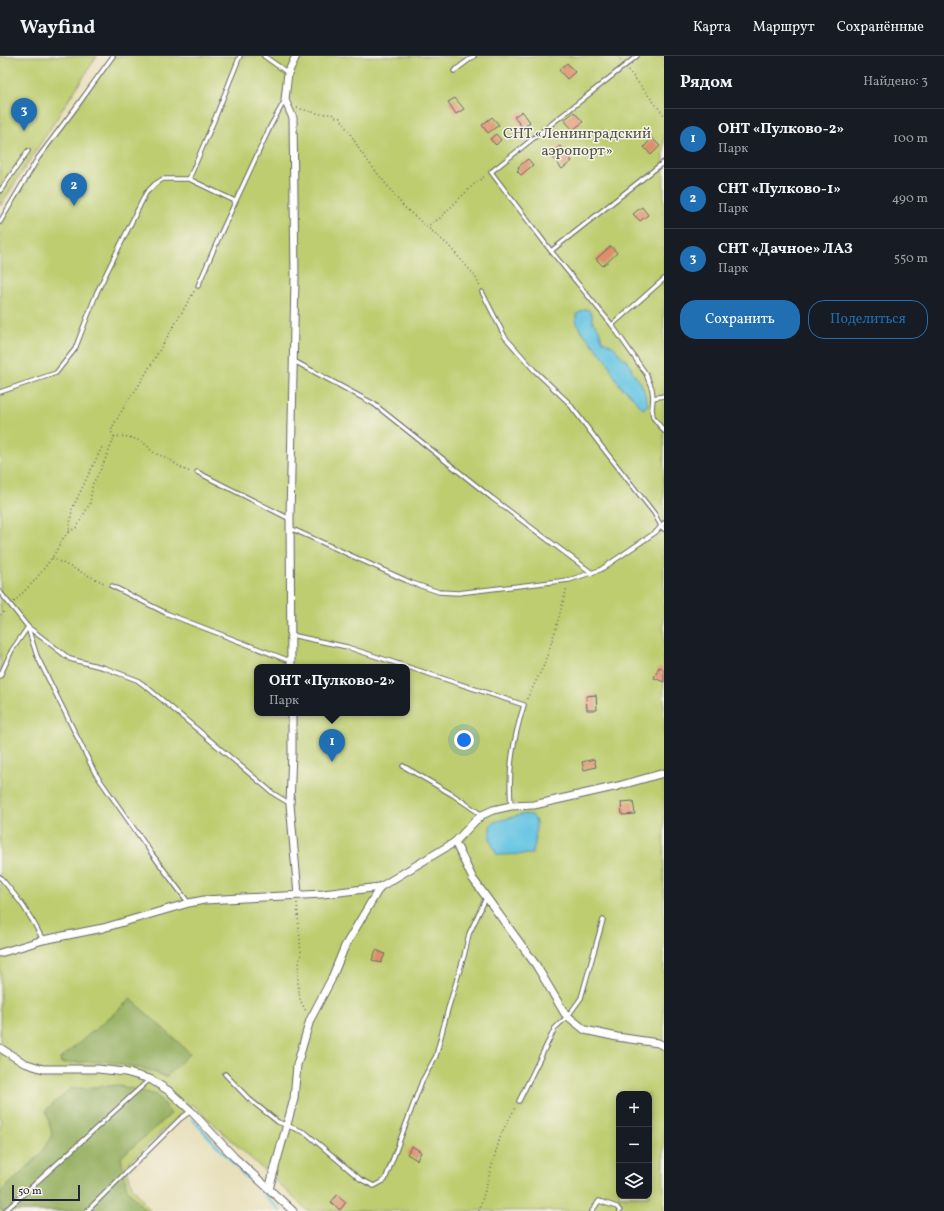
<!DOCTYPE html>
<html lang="ru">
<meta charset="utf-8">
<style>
:root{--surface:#171b24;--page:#20242c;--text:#f1f3f6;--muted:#9ea1a6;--line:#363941;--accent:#1f6fb2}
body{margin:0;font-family:Vollkorn,serif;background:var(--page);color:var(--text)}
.controls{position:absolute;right:12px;bottom:12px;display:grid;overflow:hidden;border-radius:8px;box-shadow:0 2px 10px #0003}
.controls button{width:36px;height:36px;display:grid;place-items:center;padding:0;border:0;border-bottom:1px solid var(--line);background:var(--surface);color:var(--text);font:20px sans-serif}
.scale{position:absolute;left:12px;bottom:10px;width:68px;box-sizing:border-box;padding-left:4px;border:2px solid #22223b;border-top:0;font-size:11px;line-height:14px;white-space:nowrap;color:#22223b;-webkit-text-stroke:3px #f7f3e8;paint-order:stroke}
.you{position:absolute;left:464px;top:684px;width:14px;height:14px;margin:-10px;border:3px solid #fff;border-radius:50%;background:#1a73e8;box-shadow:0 0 0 6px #1a73e833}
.badge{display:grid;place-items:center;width:26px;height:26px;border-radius:50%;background:var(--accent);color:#fff;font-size:13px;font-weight:700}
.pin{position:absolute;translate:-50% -33px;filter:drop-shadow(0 1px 2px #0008)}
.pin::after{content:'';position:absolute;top:21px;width:14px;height:12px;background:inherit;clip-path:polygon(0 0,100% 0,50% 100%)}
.popup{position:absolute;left:254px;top:608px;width:156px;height:52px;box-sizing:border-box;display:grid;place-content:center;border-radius:8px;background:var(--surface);filter:drop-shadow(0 1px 3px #0005);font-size:13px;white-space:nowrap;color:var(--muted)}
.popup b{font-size:15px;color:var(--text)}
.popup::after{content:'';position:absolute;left:50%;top:100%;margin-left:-8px;border:8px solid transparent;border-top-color:var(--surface)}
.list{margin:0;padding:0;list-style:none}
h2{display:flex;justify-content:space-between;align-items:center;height:52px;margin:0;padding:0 16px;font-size:17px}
h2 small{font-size:13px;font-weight:400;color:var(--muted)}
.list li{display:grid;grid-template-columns:26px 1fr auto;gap:12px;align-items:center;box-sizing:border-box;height:60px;padding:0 16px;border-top:1px solid var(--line)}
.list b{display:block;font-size:15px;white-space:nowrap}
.list p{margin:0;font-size:13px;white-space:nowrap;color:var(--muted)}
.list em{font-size:13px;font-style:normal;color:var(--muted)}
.actions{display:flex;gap:8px;padding:12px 16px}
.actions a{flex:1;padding:9px 0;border:1px solid var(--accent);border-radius:16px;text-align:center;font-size:14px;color:var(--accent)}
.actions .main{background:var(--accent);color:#fff}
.icon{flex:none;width:22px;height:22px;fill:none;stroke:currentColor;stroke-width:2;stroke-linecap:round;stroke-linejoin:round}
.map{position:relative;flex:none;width:664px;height:1155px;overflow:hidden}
header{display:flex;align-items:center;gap:24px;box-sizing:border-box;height:56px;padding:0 20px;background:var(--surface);border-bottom:1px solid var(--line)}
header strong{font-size:19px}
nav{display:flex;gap:22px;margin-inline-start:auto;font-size:14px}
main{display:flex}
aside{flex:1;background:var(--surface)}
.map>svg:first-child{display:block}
</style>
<header>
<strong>Wayfind</strong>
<nav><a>Карта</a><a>Маршрут</a><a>Сохранённые</a></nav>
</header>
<main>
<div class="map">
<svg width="664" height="1155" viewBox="0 0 664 1155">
<rect width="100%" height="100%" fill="#f7f3e8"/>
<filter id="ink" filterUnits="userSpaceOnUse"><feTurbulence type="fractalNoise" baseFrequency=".025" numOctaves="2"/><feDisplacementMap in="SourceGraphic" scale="8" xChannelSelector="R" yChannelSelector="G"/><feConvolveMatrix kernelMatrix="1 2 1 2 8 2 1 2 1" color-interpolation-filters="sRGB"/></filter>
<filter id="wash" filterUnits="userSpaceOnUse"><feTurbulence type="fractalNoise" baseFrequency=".012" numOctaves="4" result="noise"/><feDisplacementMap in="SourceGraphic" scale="16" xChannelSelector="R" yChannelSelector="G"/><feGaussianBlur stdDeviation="0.9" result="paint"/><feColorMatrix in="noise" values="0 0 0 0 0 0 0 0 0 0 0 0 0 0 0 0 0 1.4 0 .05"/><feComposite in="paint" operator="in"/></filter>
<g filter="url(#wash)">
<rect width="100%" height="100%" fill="#e8e0bc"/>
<g fill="#bdcd6f" stroke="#707855" fill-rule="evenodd">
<polygon points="0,0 97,0 0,150"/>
<path d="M114,0H664V1155H308L192,1048L126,1109L132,1130L150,1155H0V166L38,102ZM257,611H407V657H257ZM619,1038H649V1140H619Z"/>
</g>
<g fill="#96b062" stroke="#5c694e">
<polygon points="131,943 190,997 166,1021 148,1014 106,1005 61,1007 60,1003"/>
<polygon points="117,1029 157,1039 171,1058 121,1101 127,1133 146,1155 0,1155 0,1137 39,1100 52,1079 46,1054 70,1033"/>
</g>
<g fill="#65c5e3" stroke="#44748f">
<path d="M586,253L589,254L592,259L593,266L599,273L601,281L602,284L614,291L621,300L628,306L631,310C631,317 637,321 641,327C644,334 646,341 648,349L643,353L628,336L621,331L613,318L607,305L579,272L576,265V258Z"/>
<polygon points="524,758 532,759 536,765 536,769 535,788 532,798 497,799 490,784 490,770 494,766"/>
</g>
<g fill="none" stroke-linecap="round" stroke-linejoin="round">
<g stroke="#65c5e3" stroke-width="2.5">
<polyline points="192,1063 250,1125"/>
<polyline points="259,1133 280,1155"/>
</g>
</g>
<g id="blocks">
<g fill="#df8e6c">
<polygon points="567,7 575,16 567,23 559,14"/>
<polygon points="455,42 464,53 456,58 448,46"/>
<polygon points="522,55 530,66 523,72 514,61"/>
<polygon points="574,56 583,66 573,74 564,64"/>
<polygon points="492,61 499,69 488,77 482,69"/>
<polygon points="496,78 501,84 496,89 490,83"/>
<polygon points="652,82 660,90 651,99 644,91"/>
<polygon points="560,90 572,105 562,113 550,98"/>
<polygon points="528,103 533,109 521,119 517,115 519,113 518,111"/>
<polygon points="642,151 648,159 640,165 633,158"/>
<polygon points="611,190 617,197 603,210 596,203"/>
<polygon points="659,611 664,613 664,626 654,622"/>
<polygon points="596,639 597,654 587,654 586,640"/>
<polygon points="594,703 596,711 584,714 582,706"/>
<polygon points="633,745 635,758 622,759 621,746"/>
<polygon points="376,894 385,898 381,907 372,904"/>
<polygon points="412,1090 421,1096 417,1104 407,1098"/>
<polygon points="337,1139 346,1146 340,1154 331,1146"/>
</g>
</g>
</g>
<g filter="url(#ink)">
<use href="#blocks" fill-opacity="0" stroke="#676468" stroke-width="1"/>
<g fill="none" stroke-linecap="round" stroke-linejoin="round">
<defs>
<g id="service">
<polyline points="264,0 288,17"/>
<polyline points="637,0 491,116 551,195 612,269 646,318 652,333 653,342 652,353 653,361 664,375"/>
<polyline points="454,15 474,0"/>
<polyline points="189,123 213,67 240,0"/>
<polyline points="0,135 28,95"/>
<polyline points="0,166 38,102 77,50 113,0"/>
<polyline points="551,195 664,106"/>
<polyline points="198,230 220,179 271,69 285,44"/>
<polyline points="482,236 505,281 534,314 568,346 602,391 654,457 661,470 664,473"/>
<polyline points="612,269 664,223"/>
<polyline points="294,305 374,348 492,442 592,517"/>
<polyline points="0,336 56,317 75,293 97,236 146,137 155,128 163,123 189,123 235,145"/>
<polyline points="653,342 664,340"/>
<polyline points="197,416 290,463"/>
<polyline points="290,472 412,527 439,536 458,537 569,524 600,514 656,476 664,467"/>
<polyline points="112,530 168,558 290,605"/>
<polyline points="0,536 28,571 70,603 105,612 137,624 148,632 274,738 289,747"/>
<polyline points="28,572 37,600 95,717 152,798 188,846"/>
<path d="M291,579L347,591L524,649C513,684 508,713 511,750"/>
<polyline points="0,620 12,594 28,571"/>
<polyline points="403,710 453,739 482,759"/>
<path d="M0,821C18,842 31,859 43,884"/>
<polyline points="225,1018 249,1043 278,1066 306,1077 360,1123 374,1130 385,1124 422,1025 436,1000 448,953 464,900 469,878 486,842"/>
<polyline points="519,1045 555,972 568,960 581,942 603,864"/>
<polyline points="5,1155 150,1023"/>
<polyline points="87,1155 180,1063 191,1055"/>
<polyline points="592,1155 599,1145 617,1151 620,1155"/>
</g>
<g id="minor">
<polyline points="291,611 290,463 295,222 293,62 285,44 288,17 296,0"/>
<polyline points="292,657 292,696 290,748 298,838"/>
<polyline points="455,786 473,823 536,909 565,958 585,974 617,981 658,987 664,990"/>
<polyline points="0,897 43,884 103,872 189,847 204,844 323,838 380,831 455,786 475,765 482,759 493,754 511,750 534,749 618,730 664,717"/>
<polyline points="0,992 24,1007 43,1013 98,1013 125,1016 150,1023 169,1035 191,1055 234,1101 293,1155"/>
<polyline points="269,1133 294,1043 297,1009 310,964 331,924 345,890 380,831"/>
</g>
</defs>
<use href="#service" stroke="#676468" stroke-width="5.5"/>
<use href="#minor" stroke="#676468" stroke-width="9"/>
<g stroke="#676468" stroke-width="1.5" stroke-dasharray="1 3" stroke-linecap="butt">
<polyline points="618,0 621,5"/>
<polyline points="628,14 664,59"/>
<polyline points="297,52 320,58 332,58 336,61 340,62 354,84 360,95 403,150 448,189 475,220 480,231"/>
<polyline points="426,171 440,162 473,129 485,120"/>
<path d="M114,381C124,379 138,382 146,389C149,391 150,394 153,396C157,399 163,400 167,402C176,407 181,414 192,416"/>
<polyline points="69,476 77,471 90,447 92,432 93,427 100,415 111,390 114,381 111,375 113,370 130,341 136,334 195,234"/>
<polyline points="52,502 106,528"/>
<polyline points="14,546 35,524 52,502 64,481 69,476 72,453 102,391"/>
<polyline points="0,559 6,554"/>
<polyline points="527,643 544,609 556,572 567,531"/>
<polyline points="297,847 301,897 298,914 298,927 300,944 306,955"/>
<polyline points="479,1155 501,1078 516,1050"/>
</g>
<use href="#service" stroke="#fff" stroke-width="3.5"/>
<use href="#minor" stroke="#fff" stroke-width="7"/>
</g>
</g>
<g text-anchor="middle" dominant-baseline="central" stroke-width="3" stroke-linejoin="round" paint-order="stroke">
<g font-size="15" fill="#50554b" stroke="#f7f3e8">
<text x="577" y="78">СНТ «Ленинградский<tspan x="577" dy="17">аэропорт»</tspan></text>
</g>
</g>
</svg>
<div class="controls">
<button>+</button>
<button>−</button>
<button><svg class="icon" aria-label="layers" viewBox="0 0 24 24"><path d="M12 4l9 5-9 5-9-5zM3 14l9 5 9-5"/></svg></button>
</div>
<div class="scale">50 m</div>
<div class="you"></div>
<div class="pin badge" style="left:332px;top:706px">1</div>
<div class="popup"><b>ОНТ «Пулково-2»</b>Парк</div>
<div class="pin badge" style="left:74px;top:150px">2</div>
<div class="pin badge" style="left:24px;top:75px">3</div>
</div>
<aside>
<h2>Рядом<small>Найдено: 3</small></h2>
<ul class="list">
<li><span class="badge">1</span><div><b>ОНТ «Пулково-2»</b><p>Парк</p></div><em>100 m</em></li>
<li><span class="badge">2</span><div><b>СНТ «Пулково-1»</b><p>Парк</p></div><em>490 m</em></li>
<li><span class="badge">3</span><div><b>СНТ «Дачное» ЛАЗ</b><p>Парк</p></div><em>550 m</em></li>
</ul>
<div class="actions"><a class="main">Сохранить</a><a>Поделиться</a></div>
</aside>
</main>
